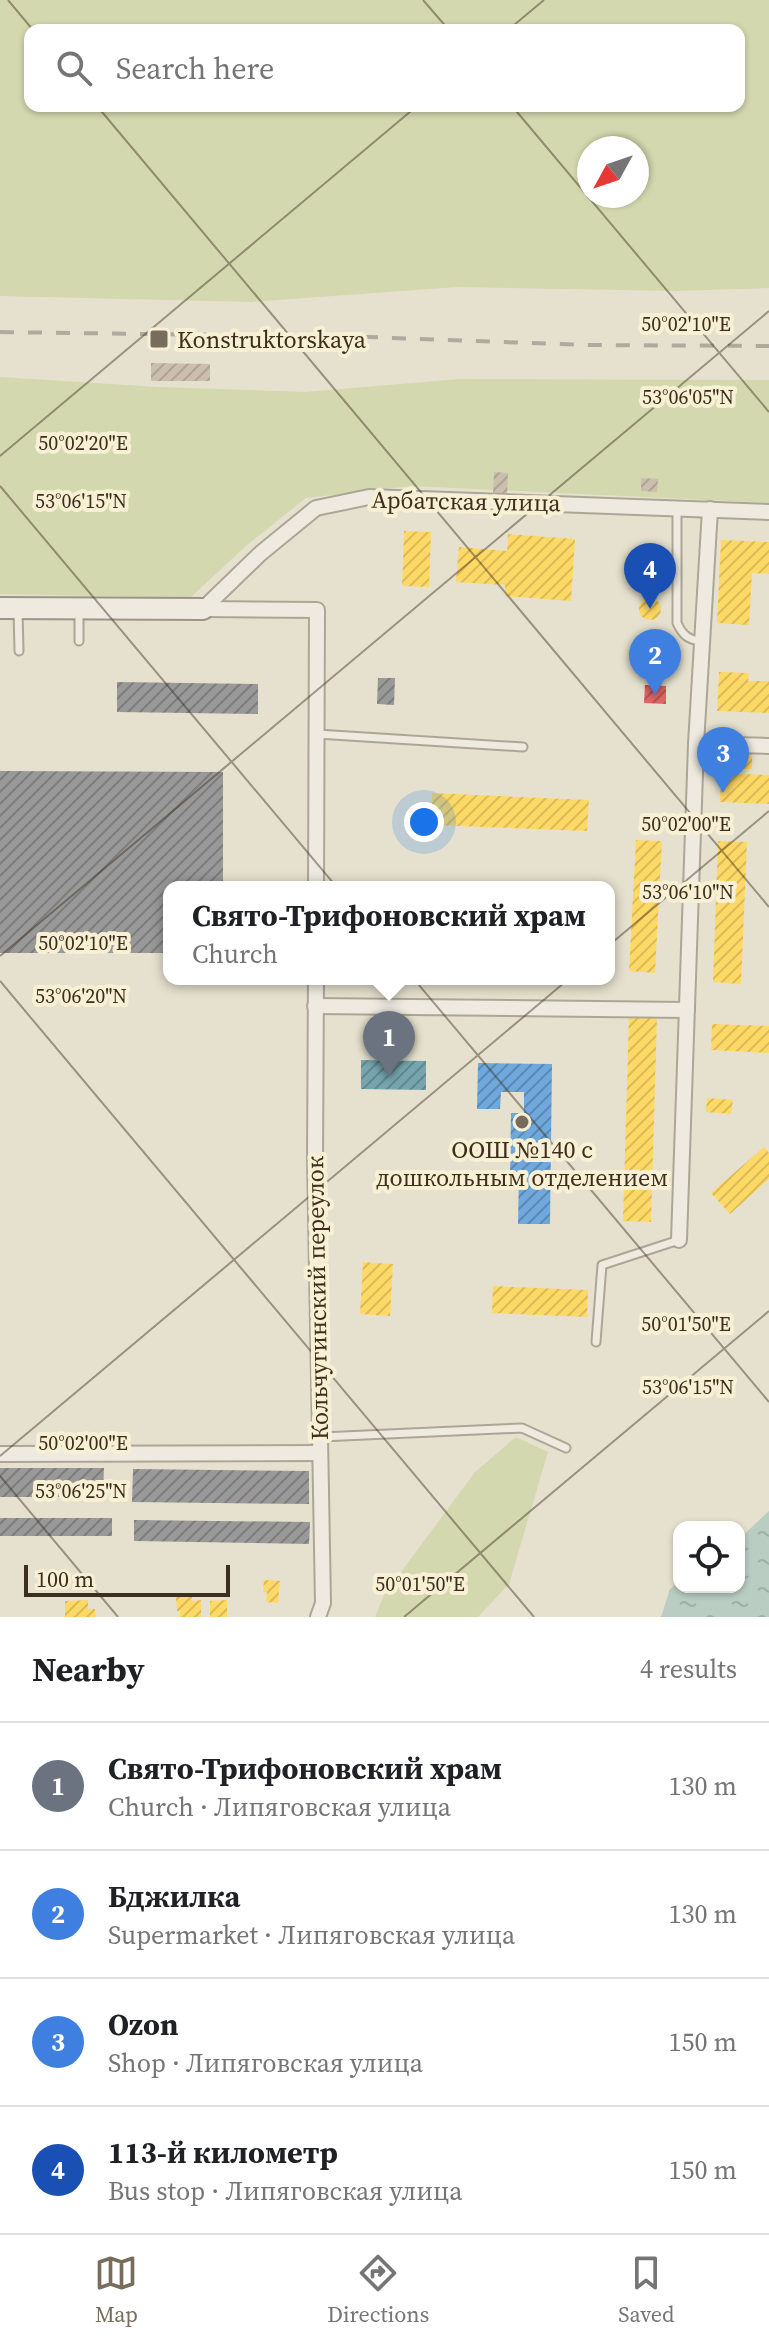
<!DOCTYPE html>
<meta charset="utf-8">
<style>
:root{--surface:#fff;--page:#f2f2f2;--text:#202124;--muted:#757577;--line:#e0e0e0;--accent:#786d5c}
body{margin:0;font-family:"Source Serif 4",serif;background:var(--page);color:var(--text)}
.controls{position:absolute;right:24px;bottom:24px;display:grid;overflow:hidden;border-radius:16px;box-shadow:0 2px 6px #0004}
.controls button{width:72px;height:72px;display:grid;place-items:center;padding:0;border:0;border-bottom:2px solid var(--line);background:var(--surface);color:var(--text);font:40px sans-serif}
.compass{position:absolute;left:577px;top:136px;width:72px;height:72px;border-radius:50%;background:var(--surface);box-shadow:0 2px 6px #0004;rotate:230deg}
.scale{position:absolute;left:24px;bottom:20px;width:206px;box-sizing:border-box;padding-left:8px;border:4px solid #3c2f1e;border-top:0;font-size:22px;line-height:28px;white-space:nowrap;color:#3c2f1e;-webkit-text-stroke:6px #f8f0d4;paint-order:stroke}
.you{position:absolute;left:424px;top:822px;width:28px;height:28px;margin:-20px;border:6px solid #fff;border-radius:50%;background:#1a73e8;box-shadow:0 0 0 12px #1a73e833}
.badge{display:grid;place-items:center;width:52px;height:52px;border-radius:50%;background:var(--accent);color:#fff;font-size:26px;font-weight:700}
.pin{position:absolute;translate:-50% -66px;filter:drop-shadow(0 2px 4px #0008)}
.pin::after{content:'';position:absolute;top:42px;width:28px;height:24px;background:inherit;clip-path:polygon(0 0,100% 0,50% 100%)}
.popup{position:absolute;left:163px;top:881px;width:452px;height:104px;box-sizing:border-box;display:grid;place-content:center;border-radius:16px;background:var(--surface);filter:drop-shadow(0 2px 6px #0005);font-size:26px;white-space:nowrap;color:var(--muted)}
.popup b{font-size:30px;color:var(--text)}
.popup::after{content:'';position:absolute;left:50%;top:100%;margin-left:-16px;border:16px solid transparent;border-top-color:var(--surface)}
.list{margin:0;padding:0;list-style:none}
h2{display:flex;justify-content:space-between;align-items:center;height:104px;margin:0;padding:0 32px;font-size:34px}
h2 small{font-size:26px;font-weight:400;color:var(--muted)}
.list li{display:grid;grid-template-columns:52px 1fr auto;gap:24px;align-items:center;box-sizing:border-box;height:128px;padding:0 32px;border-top:2px solid var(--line)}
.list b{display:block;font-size:30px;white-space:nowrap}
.list p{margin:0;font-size:26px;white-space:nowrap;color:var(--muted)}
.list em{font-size:26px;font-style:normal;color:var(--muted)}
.icon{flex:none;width:44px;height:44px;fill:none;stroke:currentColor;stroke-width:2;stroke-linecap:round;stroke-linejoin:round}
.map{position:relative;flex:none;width:769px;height:1617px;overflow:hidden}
.search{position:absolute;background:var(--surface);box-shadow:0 2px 6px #0004;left:24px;right:24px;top:24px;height:88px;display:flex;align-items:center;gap:20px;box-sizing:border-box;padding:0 28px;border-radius:16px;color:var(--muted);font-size:30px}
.sheet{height:616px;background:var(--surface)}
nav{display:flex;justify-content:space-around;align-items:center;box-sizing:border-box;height:112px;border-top:2px solid var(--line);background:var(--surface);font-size:22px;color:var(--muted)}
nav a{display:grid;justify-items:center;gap:4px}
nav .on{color:var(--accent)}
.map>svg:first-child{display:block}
</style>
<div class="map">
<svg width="769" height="1617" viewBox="0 0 769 1617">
<defs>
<pattern id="water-ripples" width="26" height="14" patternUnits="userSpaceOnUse" patternTransform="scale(2)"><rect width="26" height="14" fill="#b9cdc2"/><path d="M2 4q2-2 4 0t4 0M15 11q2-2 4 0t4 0" fill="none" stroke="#a0b0a6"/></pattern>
<pattern id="homes-hatch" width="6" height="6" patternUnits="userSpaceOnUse" patternTransform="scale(2)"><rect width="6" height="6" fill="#ffd966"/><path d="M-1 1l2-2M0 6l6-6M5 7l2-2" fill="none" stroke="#dbbb58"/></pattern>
<pattern id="shops-hatch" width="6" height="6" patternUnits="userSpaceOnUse" patternTransform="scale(2)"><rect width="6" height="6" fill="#e06666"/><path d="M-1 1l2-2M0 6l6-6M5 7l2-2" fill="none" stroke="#b75453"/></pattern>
<pattern id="schools-hatch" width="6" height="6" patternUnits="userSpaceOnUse" patternTransform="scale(2)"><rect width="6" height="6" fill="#6fa8dc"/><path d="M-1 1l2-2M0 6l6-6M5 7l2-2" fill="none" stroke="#5c89b2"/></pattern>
<pattern id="public-hatch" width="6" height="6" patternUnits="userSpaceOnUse" patternTransform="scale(2)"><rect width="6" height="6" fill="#76a5af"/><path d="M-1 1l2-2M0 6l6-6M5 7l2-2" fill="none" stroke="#62878e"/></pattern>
<pattern id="industry-hatch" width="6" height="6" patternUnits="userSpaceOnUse" patternTransform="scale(2)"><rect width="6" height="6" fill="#999"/><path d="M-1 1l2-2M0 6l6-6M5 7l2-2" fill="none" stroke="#7e7d7c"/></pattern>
<pattern id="building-hatch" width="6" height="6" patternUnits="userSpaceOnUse" patternTransform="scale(2)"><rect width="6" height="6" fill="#cabfaf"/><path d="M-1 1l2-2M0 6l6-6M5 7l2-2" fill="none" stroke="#aea496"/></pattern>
</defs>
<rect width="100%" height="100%" fill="#e6e1ce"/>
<g fill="#d4d8af" fill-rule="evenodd">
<path d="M0,0H769V288L675,291L458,287L251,302L0,296ZM739,30V106H30V30ZM637,148V196H589V148Z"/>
<polygon points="0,377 159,387 305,392 459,379 769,380 769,503 411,486 306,498 247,545 190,598 0,594"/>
<polygon points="516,1437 548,1452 509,1584 478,1617 375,1617 384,1595 475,1472"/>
</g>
<polygon fill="url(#water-ripples)" points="769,1511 769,1617 661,1617 670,1589 679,1582 679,1587 739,1587 739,1539"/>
<g fill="url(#homes-hatch)">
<polygon points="404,531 431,532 429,587 402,586"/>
<polygon points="508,534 575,539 571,601 505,596 505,585 456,582 459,547 507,551"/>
<polygon points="721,540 769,542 769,574 752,573 749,625 717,623"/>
<circle cx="650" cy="609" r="11"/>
<polygon points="719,672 749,673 748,681 769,681 769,713 717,711"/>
<polygon points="724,752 752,752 752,769 741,769 741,762 724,762"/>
<polygon points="721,773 769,775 769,804 720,802"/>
<polygon points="432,793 589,800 587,831 431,825"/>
<polygon points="636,840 662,841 655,973 629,971"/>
<polygon points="718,841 747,842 741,984 713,982"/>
<polygon points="629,1016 657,1016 651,1222 623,1221"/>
<polygon points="712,1024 769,1026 769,1053 711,1050"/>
<polygon points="707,1098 733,1100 731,1114 706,1112"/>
<polygon points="764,1147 769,1153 769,1179 730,1214 711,1193"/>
<polygon points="363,1262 393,1264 390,1316 360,1314"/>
<polygon points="493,1286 588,1290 587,1317 492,1313"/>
<polygon points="264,1580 280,1581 278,1603 266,1602 267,1592 263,1592"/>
<polygon points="192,1596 192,1601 201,1600 201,1617 180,1617 180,1611 177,1611 176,1597"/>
<polygon points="88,1600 88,1609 95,1609 96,1617 65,1617 65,1601"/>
<polygon points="227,1600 227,1617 210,1617 210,1601"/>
</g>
<polygon fill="url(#shops-hatch)" points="645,685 666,686 666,704 644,703"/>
<polygon fill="url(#schools-hatch)" points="478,1063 552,1064 550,1224 518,1224 519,1173 510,1173 511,1113 524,1113 524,1092 501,1092 500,1109 477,1109"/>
<polygon fill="url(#public-hatch)" points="361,1060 426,1061 426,1090 361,1089"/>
<g fill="url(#industry-hatch)">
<polygon points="378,678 395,678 394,705 377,704"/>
<polygon points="117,682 258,684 258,714 117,712"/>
<polygon points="0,771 223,772 223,887 169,887 169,953 0,953"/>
<polygon points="0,1468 104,1468 103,1497 0,1497"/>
<polygon points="133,1469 309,1471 309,1504 132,1502"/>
<rect x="0" y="1518" width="112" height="18"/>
<polygon points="134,1520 310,1522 309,1544 134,1541"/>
</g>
<g fill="url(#building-hatch)">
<polygon points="151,363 210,364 210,381 151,381"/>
<polygon points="494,472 508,473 507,495 493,494"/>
<polygon points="641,478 658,479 657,492 641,491"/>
</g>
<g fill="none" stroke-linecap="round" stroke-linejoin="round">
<defs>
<g id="lane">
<path d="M677,509V623C683,636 688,639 702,642"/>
<polyline points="18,611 19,651"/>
<polyline points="79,641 79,611"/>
<polyline points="317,734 523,747"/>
<polyline points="596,1342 602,1265 679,1240"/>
<polyline points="321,1437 522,1428 566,1448"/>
</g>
<g id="street">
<polyline points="203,609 261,553 316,508 369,497 769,512"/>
<polyline points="203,609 317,610 316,887"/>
<polyline points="696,744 769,746"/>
<polyline points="316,979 315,1159 323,1603 318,1617"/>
<polyline points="315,1006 687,1010"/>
<polyline points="679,1240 696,744 710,509"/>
<polyline points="0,1454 319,1453"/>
</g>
<polyline id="secondary" points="0,608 203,609"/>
</defs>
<use href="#lane" stroke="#aca696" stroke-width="11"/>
<use href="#street" stroke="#aca696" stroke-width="18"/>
<use href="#secondary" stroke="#9b9587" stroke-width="24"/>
<use href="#lane" stroke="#eeeae0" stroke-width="7"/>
<use href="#street" stroke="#eeeae0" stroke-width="14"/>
<use href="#secondary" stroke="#eeeae0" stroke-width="20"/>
<polyline stroke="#aeaaa0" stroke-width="4" stroke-dasharray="14 14" stroke-linecap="butt" points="0,332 368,337 586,345 769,346"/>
</g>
<path fill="none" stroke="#3c2f1e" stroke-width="2" stroke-opacity="0.45" d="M8,0L33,30M423,0L449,30M508,30L544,0M97,106L769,907M512,106L769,412M0,456L417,106M0,486L769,1402M0,956L769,311M0,981L534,1617M0,1456L769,811M0,1476L118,1617M404,1617L769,1311"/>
<g fill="#786d5c" stroke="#f8f0d4" stroke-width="3">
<rect x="149" y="329" width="20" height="20" rx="4"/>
<circle cx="522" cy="1122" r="8"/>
</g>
<g text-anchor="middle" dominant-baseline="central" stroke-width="8" stroke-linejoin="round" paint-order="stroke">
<g font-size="24" fill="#3c2f1e" stroke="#f8f0d4" text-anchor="start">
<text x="177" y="339">Konstruktorskaya</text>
<text x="522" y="1149" text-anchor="middle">ООШ №140 с<tspan x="522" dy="28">дошкольным отделением</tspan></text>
</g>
<g font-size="24" fill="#3c2f1e" stroke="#f8f0d4">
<text transform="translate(466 501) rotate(1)">Арбатская улица</text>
<text transform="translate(317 1298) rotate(-91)">Кольчугинский переулок</text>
</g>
</g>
<g font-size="20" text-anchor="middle" fill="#3c2f1e" stroke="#f8f0d4" stroke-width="8" stroke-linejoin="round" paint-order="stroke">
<text x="686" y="331">50°02'10"E</text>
<text x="688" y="404">53°06'05"N</text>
<text x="83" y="450">50°02'20"E</text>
<text x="81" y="508">53°06'15"N</text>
<text x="686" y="831">50°02'00"E</text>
<text x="688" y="899">53°06'10"N</text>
<text x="83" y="950">50°02'10"E</text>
<text x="81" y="1003">53°06'20"N</text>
<text x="686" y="1331">50°01'50"E</text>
<text x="688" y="1394">53°06'15"N</text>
<text x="83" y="1450">50°02'00"E</text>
<text x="81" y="1498">53°06'25"N</text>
<text x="420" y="1591">50°01'50"E</text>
</g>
</svg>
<div class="controls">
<button><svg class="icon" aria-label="locate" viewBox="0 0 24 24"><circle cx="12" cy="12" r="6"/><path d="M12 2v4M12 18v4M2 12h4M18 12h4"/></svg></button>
</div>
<svg class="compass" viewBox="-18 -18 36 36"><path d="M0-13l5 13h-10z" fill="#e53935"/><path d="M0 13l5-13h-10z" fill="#757577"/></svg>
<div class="scale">100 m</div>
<div class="you"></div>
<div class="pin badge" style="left:389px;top:1077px;background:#6b7280">1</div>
<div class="popup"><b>Свято-Трифоновский храм</b>Church</div>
<div class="pin badge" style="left:655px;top:695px;background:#3f7fe0">2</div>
<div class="pin badge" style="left:723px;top:793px;background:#3f7fe0">3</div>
<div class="pin badge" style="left:650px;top:609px;background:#1a4fb4">4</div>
<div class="search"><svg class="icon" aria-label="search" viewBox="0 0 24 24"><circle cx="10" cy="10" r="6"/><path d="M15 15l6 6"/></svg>Search here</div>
</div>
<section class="sheet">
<h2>Nearby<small>4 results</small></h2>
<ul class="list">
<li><span class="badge" style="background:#6b7280">1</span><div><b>Свято-Трифоновский храм</b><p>Church · Липяговская улица</p></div><em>130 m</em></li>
<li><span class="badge" style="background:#3f7fe0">2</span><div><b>Бджилка</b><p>Supermarket · Липяговская улица</p></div><em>130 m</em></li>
<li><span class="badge" style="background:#3f7fe0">3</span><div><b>Ozon</b><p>Shop · Липяговская улица</p></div><em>150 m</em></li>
<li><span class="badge" style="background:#1a4fb4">4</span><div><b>113-й километр</b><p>Bus stop · Липяговская улица</p></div><em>150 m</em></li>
</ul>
</section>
<nav>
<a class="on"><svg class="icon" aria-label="map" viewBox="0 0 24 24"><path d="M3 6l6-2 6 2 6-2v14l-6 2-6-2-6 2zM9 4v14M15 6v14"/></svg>Map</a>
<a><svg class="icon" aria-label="directions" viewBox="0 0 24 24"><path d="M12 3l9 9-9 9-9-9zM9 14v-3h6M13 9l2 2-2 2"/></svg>Directions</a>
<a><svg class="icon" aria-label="saved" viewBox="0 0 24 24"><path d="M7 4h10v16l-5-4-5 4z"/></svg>Saved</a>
</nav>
